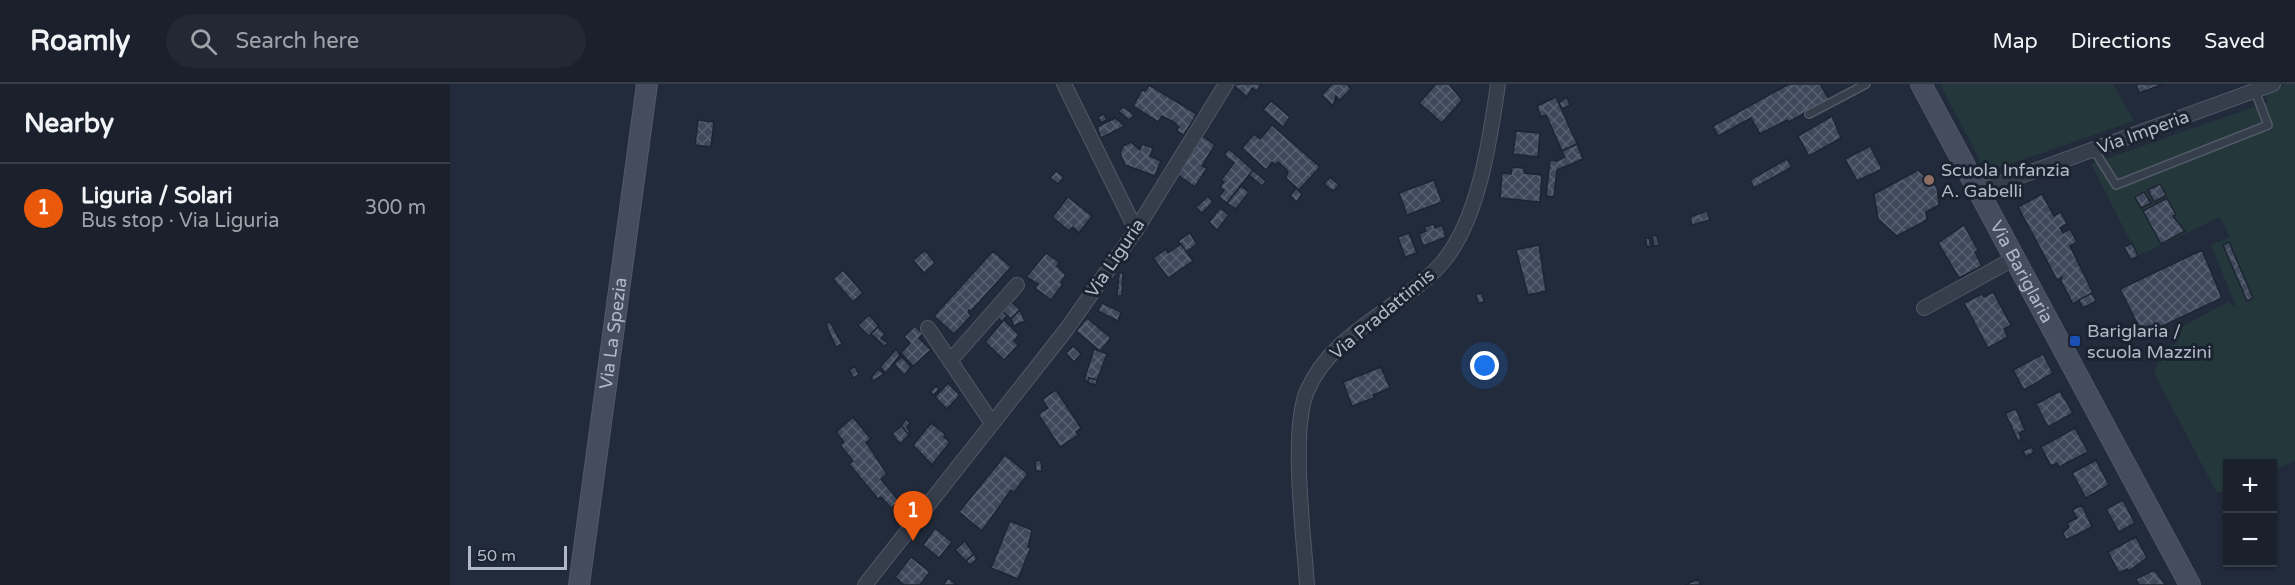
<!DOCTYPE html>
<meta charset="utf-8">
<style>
:root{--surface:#1a202c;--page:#232834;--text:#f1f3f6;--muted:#9fa3a9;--line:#383e48;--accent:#ea580c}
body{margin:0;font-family:"Varela Round",sans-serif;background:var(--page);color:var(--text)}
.controls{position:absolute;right:18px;bottom:18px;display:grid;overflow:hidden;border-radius:0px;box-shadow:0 2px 4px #0004}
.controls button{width:54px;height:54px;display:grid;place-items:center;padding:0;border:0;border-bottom:2px solid var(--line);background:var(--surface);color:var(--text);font:30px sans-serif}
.scale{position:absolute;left:18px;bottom:15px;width:99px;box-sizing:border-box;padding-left:6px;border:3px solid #b1b8c7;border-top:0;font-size:16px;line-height:21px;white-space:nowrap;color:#b1b8c7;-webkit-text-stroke:4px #1b2230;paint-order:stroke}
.you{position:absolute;left:1035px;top:282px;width:21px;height:21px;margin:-15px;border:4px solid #fff;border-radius:50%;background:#1a73e8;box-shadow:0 0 0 9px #1a73e833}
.badge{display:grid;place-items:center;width:39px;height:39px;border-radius:50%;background:var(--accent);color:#fff;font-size:20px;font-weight:700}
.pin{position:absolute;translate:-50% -50px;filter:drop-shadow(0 2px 3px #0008)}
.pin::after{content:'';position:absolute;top:32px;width:21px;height:18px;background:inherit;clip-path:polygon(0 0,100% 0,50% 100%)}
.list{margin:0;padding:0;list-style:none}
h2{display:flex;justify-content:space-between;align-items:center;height:78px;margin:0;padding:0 24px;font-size:26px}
h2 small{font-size:20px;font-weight:400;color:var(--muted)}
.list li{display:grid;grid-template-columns:39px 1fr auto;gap:18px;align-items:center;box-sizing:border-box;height:90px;padding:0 24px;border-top:2px solid var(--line)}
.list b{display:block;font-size:22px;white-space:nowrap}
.list p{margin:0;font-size:20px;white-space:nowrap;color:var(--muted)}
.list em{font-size:20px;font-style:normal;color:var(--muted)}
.icon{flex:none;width:33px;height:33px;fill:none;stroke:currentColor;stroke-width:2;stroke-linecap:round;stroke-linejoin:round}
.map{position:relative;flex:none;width:1845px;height:501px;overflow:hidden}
header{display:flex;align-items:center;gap:36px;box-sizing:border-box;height:84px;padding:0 30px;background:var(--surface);border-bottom:2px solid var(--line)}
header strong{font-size:28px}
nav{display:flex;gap:33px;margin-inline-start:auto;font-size:21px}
.search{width:420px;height:54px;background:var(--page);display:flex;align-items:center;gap:15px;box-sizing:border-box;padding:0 21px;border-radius:33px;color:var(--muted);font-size:22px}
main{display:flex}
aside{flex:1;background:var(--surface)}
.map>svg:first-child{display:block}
</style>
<header>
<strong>Roamly</strong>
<div class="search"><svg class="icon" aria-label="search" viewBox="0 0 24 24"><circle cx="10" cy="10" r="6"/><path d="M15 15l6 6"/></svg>Search here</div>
<nav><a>Map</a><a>Directions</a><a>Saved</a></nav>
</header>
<main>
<aside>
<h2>Nearby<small></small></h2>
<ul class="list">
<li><span class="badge">1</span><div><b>Liguria / Solari</b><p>Bus stop · Via Liguria</p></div><em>300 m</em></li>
</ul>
</aside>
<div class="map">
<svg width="1845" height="501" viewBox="0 0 1845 501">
<defs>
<pattern id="building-cross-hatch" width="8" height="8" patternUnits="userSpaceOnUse" patternTransform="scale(1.5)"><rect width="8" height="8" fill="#3e495b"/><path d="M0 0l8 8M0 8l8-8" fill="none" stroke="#586171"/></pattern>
</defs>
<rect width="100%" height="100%" fill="#222b3b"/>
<g fill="#24383c">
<polygon points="1490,0 1663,0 1684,37 1536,88"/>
<polygon points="1836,0 1845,0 1845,377 1823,386 1822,380 1778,380 1777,405 1767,409 1704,289 1713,266 1727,259 1722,248 1778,218 1787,224 1761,161 1780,153 1770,133 1688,172 1641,80 1818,18 1815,8"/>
</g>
<g fill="url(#building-cross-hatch)" stroke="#1d2432" stroke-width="1.5">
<polygon points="782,0 811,0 807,7 802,4 797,13"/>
<polygon points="882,0 897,0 901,5 890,16 886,12 883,22 872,11"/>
<polygon points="986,0 999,0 1012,16 992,39 969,19"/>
<polygon points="1339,0 1370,0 1379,15 1339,38 1337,36 1310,50 1301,34 1268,52 1263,42"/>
<polygon points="1686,0 1714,0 1689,9"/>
<polygon points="699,1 747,30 734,51 726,47 729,43 724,38 712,32 708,38 683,22 692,6 695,7"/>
<polygon points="1106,13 1127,60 1112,67 1096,31 1091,33 1087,22"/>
<polygon points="1117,13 1120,21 1112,25 1109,19"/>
<polygon points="821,17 840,33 833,43 813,26"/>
<polygon points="674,23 684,31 679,36 668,27"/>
<polygon points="654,30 657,36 651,39 648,33"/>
<polygon points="1382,32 1391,54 1359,72 1348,52"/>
<polygon points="665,34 675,42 651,54 647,43"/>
<polygon points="248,36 264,38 261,63 245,61"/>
<polygon points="822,41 870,83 849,106 836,94 838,87 828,78 826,81 822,78 816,86 792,64 804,50 810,55"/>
<polygon points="1066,47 1090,49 1088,73 1063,70"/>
<polygon points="751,51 765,61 752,82 757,84 745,103 728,91"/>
<polygon points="681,58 690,66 692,60 703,64 700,72 711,77 705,92 675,81 670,69 673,62"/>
<polygon points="1127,60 1133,75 1107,86 1104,113 1096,112 1100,76 1107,77 1115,73 1112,67"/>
<polygon points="1420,62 1432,85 1407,97 1395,75"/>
<polygon points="779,65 803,86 777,119 769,113 774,106 770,103 774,98 771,96 784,79 774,71"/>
<polygon points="1337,75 1342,83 1304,104 1300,96"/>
<polygon points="1062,83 1074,84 1074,89 1092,91 1090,118 1050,114 1052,89 1061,90"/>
<polygon points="803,86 816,97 812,102 799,91"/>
<polygon points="1468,86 1487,103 1489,121 1476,128 1477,136 1447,152 1428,135 1424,110"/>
<polygon points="606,87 614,93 608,100 600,94"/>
<polygon points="880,93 889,101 883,107 874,100"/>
<polygon points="984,96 992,118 957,131 949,109"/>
<polygon points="1710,100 1716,111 1704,118 1698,106"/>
<polygon points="791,102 799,108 786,125 777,119"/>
<polygon points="846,104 852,110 847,118 840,112"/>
<polygon points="1694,108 1701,119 1691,124 1685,113"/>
<polygon points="1592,110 1604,132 1611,128 1617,140 1610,144 1613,149 1620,145 1627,158 1620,162 1643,209 1623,220 1611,197 1612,193 1607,196 1568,123"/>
<polygon points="758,112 763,118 752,129 746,123"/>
<polygon points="618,113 642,132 629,149 623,143 619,147 602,133"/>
<polygon points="1717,114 1726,131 1723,132 1735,147 1711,160 1693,127"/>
<polygon points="770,124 779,131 767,146 759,138"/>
<polygon points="1257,127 1260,136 1242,141 1240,133"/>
<polygon points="984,140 985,144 992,141 996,153 973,162 969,150 976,147 974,143"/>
<polygon points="1514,141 1528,166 1525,168 1532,182 1509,194 1488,159"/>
<polygon points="740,149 747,160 736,168 728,157"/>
<polygon points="959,149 967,169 955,173 948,153"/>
<polygon points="1207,151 1209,161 1204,162 1202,152"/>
<polygon points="1195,154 1199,154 1201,162 1197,163"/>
<polygon points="1779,158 1803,214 1797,217 1773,161"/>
<polygon points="1682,159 1688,172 1681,176 1674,163"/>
<polygon points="731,160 743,177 718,194 703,174 716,165 718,169"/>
<polygon points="1089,161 1096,207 1078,211 1066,166"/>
<polygon points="475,166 485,179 474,189 463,176"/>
<polygon points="1752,166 1772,214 1700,248 1690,245 1670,205"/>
<polygon points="543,167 561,183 521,227 519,226 518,228 521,232 504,250 484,232"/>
<polygon points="596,169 609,178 607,182 616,191 611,198 613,200 601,216 585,204 588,200 576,193"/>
<polygon points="393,186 413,209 403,218 383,195"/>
<polygon points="669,189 673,189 672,212 667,212"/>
<polygon points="1543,208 1561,241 1554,245 1558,253 1538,264 1514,219 1532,210 1534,213"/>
<polygon points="1032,209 1034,218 1028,219 1026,210"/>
<polygon points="1642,209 1646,217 1633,224 1629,216"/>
<polygon points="562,218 570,226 561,235 553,228"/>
<polygon points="652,219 671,228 668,237 648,227"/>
<polygon points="570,226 575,237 564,242 561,235"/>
<polygon points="553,228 557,232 552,238 548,234"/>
<polygon points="419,231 429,242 419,252 408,241"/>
<polygon points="637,234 661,254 650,267 626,247"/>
<polygon points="554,236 569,251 564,257 568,261 554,276 535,258"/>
<polygon points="380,238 392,260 386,263 377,243 376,239"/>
<polygon points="465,242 473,250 469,254 481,266 463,282 451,269 460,259 454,253"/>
<polygon points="428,243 435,250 431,254 438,259 434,262 421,250"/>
<polygon points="623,262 631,270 624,278 616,269"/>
<polygon points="446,265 450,271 436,289 430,283"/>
<polygon points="644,265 657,270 647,296 639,294 638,298 634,296"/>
<polygon points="1593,270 1603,289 1574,306 1563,286"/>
<polygon points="452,273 461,283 454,291 444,280"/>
<polygon points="405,283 409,291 403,294 399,285"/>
<polygon points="931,283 940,304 923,311 924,314 902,322 893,298"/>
<polygon points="428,285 434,290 423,297 421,294"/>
<polygon points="639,294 647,296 646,301 638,299"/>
<polygon points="498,299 510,311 497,325 485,313"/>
<polygon points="486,302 489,305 484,311 480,308"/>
<polygon points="606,306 631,344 626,348 628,351 610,363 588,330 598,324 592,315"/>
<polygon points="1610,307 1623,329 1598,343 1586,320"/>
<polygon points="1566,325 1575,346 1569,349 1572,355 1568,357 1555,329"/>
<polygon points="403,333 421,355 416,358 437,390 431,395 449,417 441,424 431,413 428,415 399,380 403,377 390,361 394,358 386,348"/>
<polygon points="456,335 460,339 457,343 460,349 459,351 451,342"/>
<polygon points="481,339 495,350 494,353 500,358 482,381 463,361"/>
<polygon points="451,342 459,351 450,360 442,350"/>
<polygon points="1625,344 1638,368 1609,383 1607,379 1601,382 1591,363"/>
<polygon points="1582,363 1584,368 1576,373 1573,367"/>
<polygon points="555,371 578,390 564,408 561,406 532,447 509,428"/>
<polygon points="591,376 592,387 586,387 585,377"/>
<polygon points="1646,376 1659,401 1636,414 1622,389"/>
<polygon points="1673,416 1685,439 1669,448 1656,425"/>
<polygon points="1632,421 1642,443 1616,456 1613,449 1619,443 1617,439 1627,434 1622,426"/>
<polygon points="560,437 582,446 578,463 581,463 568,495 541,484"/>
<polygon points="485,444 502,458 489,474 473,461"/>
<polygon points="1686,453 1697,474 1679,487 1677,485 1669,489 1658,468"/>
<polygon points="515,457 524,470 516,477 505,466"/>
<polygon points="524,470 527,475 520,481 516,477"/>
<polygon points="461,473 480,488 470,501 454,501 445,493"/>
<polygon points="1704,486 1716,501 1689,501 1686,495"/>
<polygon points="498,494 502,497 507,501 493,501"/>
<polygon points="1248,495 1251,501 1235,501"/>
</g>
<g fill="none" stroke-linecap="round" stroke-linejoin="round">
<defs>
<g id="lane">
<polyline points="1359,30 1416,0"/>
<polyline points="1644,66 1666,101 1818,41 1805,7"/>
</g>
<g id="street">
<polyline points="614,0 686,146"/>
<polyline points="1529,107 1823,0"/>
<polyline points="1474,224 1565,174"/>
<polyline points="478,244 542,339"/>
<polyline points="500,277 567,201"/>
<polyline points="415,501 616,246 686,146 776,0"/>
<path d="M857,501C854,454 840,347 857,307C883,247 950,226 991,180C1029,137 1040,55 1048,0"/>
</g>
<g id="secondary">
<path id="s1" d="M1471,0L1740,501"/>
<path id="s2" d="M129,501L197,0"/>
</g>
</defs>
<use href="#lane" stroke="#515866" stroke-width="10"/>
<use href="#street" stroke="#515866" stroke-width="16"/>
<use href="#secondary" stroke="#515866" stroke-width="22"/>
<use href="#lane" stroke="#363d4b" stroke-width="7"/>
<use href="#street" stroke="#363d4b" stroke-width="14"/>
<use href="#secondary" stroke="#444c5e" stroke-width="20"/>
</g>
<circle fill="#8d6e63" stroke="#1b2230" stroke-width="2" cx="1479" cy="96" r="6"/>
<rect fill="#1a4fb4" stroke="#1b2230" stroke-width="2" x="1619" y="251" width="12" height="12" rx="3"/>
<g text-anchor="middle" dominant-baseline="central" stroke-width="6" stroke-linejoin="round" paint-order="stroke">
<g font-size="18" fill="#b1b8c7" stroke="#1b2230">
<text transform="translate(1693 48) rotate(-20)">Via Imperia</text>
<text transform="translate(665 174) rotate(-56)">Via Liguria</text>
<text stroke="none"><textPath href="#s1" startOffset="213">Via Bariglaria</textPath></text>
<text transform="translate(932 230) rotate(-40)">Via Pradattimis</text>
<text stroke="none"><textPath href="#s2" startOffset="254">Via La Spezia</textPath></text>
</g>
<g font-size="18" fill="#b1b8c7" stroke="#1b2230" text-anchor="start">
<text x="1491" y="86">Scuola Infanzia<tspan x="1491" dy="21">A. Gabelli</tspan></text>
<text x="1637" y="247">Bariglaria /<tspan x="1637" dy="21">scuola Mazzini</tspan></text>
</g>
</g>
</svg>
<div class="controls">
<button>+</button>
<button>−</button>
</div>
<div class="scale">50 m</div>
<div class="you"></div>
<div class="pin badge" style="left:463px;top:457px">1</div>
</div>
</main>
